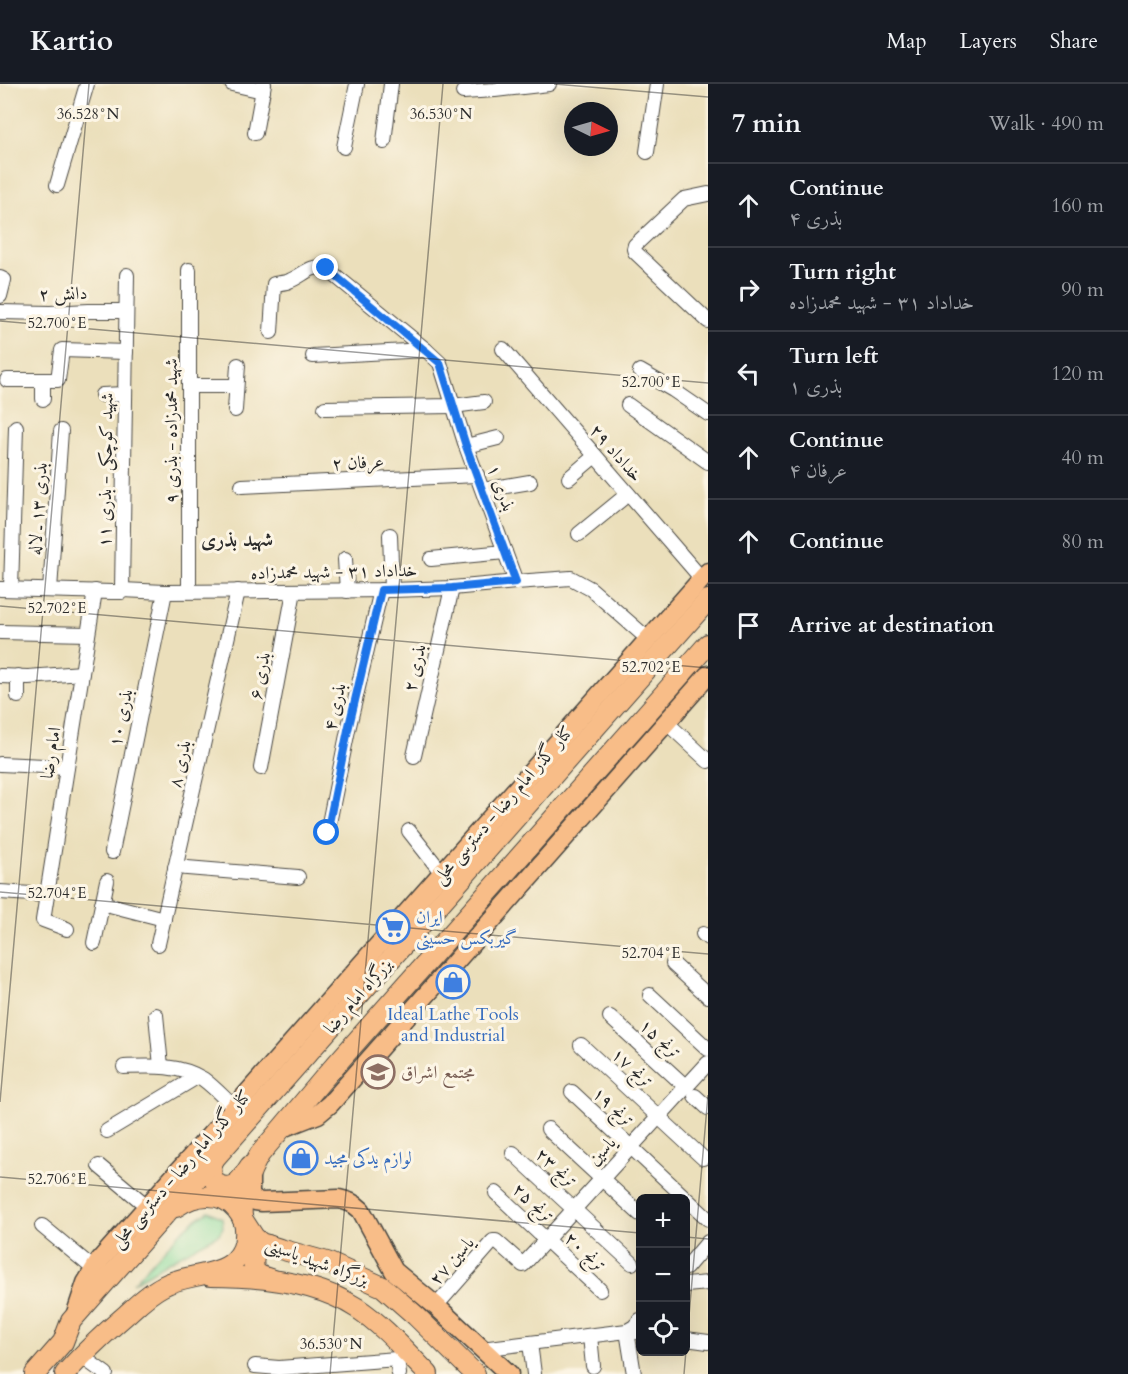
<!DOCTYPE html>
<meta charset="utf-8">
<style>
:root{--surface:#171b24;--page:#20242c;--text:#f1f3f6;--muted:#9ea1a6;--line:#363941}
body{margin:0;font-family:Cardo,Amiri,serif;background:var(--page);color:var(--text)}
.controls{position:absolute;right:18px;bottom:18px;display:grid;overflow:hidden;border-radius:9px;box-shadow:0 6px 24px #0002}
.controls button{width:54px;height:54px;display:grid;place-items:center;padding:0;border:0;border-bottom:2px solid var(--line);background:var(--surface);color:var(--text);font:30px sans-serif}
.compass{position:absolute;left:564px;top:18px;width:54px;height:54px;border-radius:50%;background:var(--surface);box-shadow:0 6px 24px #0002;rotate:95deg}
.stop{position:absolute;width:18px;height:18px;margin:-14px;border:4px solid #1a73e8;border-radius:50%;background:#fff}
.stop.end{background:#1a73e8;border-color:#fff;box-shadow:0 2px 6px #0008}
.list{margin:0;padding:0;list-style:none}
h2{display:flex;justify-content:space-between;align-items:center;height:78px;margin:0;padding:0 24px;font-size:26px}
h2 small{font-size:20px;font-weight:400;color:var(--muted)}
.list li{display:grid;grid-template-columns:39px 1fr auto;gap:18px;align-items:center;box-sizing:border-box;height:84px;padding:0 24px;border-top:2px solid var(--line)}
.list b{display:block;font-size:22px;white-space:nowrap}
.list p{margin:0;font-size:20px;white-space:nowrap;color:var(--muted)}
.list em{font-size:20px;font-style:normal;color:var(--muted)}
.icon{flex:none;width:33px;height:33px;fill:none;stroke:currentColor;stroke-width:2;stroke-linecap:round;stroke-linejoin:round}
.map{position:relative;flex:none;width:708px;height:1290px;overflow:hidden}
header{display:flex;align-items:center;gap:36px;box-sizing:border-box;height:84px;padding:0 30px;background:var(--surface);border-bottom:2px solid var(--line)}
header strong{font-size:28px}
nav{display:flex;gap:33px;margin-inline-start:auto;font-size:21px}
main{display:flex}
aside{flex:1;background:var(--surface)}
.map>svg:first-child{display:block}
</style>
<header>
<strong>Kartio</strong>
<nav><a>Map</a><a>Layers</a><a>Share</a></nav>
</header>
<main>
<div class="map">
<svg width="708" height="1290" viewBox="0 0 708 1290">
<rect width="100%" height="100%" fill="#fcf5e5"/>
<filter id="ink" filterUnits="userSpaceOnUse"><feTurbulence type="fractalNoise" baseFrequency=".0167" numOctaves="2"/><feDisplacementMap in="SourceGraphic" scale="12" xChannelSelector="R" yChannelSelector="G"/><feConvolveMatrix kernelMatrix="1 2 1 2 8 2 1 2 1" color-interpolation-filters="sRGB"/></filter>
<filter id="wash" filterUnits="userSpaceOnUse"><feTurbulence type="fractalNoise" baseFrequency=".008" numOctaves="4" result="noise"/><feDisplacementMap in="SourceGraphic" scale="24" xChannelSelector="R" yChannelSelector="G"/><feGaussianBlur stdDeviation="1.35" result="paint"/><feColorMatrix in="noise" values="0 0 0 0 0 0 0 0 0 0 0 0 0 0 0 0 0 1.4 0 .05"/><feComposite in="paint" operator="in"/></filter>
<g filter="url(#wash)">
<rect width="100%" height="100%" fill="#ebdfbb"/>
<path fill="#86d899" stroke="#588262" stroke-width="1.5" d="M209,1127L222,1134L223,1143L219,1150L175,1174L133,1199C157,1174 179,1144 209,1127Z"/>
</g>
<g filter="url(#ink)">
<g fill="none" stroke-linecap="round" stroke-linejoin="round">
<defs>
<g id="minor">
<polyline points="232,0 263,7"/>
<polyline points="463,8 495,6 549,0"/>
<polyline points="255,49 264,0"/>
<polyline points="384,58 391,0"/>
<polyline points="344,63 357,0"/>
<polyline points="647,68 657,0"/>
<polyline points="57,101 87,0"/>
<polyline points="708,110 684,115 635,161 634,165 635,168 708,237"/>
<polyline points="0,194 4,196 0,212"/>
<polyline points="0,228 50,229 89,227 126,227"/>
<path d="M271,248L274,200C279,199 285,199 289,197C303,192 310,180 326,184L426,266"/>
<polyline points="503,265 702,495"/>
<polyline points="313,272 426,266 440,279 466,362 516,498"/>
<polyline points="640,287 673,306 708,330"/>
<polyline points="7,296 58,296 62,266 126,268"/>
<polyline points="43,296 43,315"/>
<polyline points="189,302 236,302"/>
<polyline points="102,311 125,310"/>
<polyline points="628,321 708,378"/>
<polyline points="325,324 453,322 484,318"/>
<polyline points="235,326 238,281"/>
<polyline points="466,362 498,354"/>
<polyline points="569,394 595,372"/>
<polyline points="242,402 477,391"/>
<polyline points="483,406 530,398"/>
<polyline points="579,450 628,410"/>
<polyline points="390,451 392,506"/>
<polyline points="345,475 347,507"/>
<polyline points="431,475 505,468"/>
<polyline points="0,505 112,508 121,508 122,506 165,508 392,506 452,504 516,498 571,494 591,505 648,555"/>
<polyline points="11,505 16,343"/>
<polyline points="50,506 61,347"/>
<polyline points="122,506 127,191"/>
<polyline points="189,507 189,186"/>
<polyline points="0,548 88,550"/>
<polyline points="0,592 28,593 82,589"/>
<polyline points="18,592 18,612"/>
<polyline points="666,638 708,677"/>
<polyline points="414,672 452,504"/>
<polyline points="0,680 67,683"/>
<polyline points="261,684 294,507"/>
<polyline points="409,747 442,789"/>
<polyline points="327,749 348,646 381,506"/>
<polyline points="112,768 165,508"/>
<polyline points="175,783 298,793"/>
<polyline points="0,808 47,811"/>
<polyline points="102,819 164,835"/>
<polyline points="67,845 43,836 95,507"/>
<polyline points="703,850 708,854"/>
<polyline points="94,859 107,797"/>
<polyline points="158,860 238,507"/>
<polyline points="673,880 708,912"/>
<polyline points="650,911 708,965"/>
<polyline points="156,931 161,982"/>
<polyline points="610,933 686,1003"/>
<polyline points="581,961 703,1074"/>
<path d="M124,983C150,982 179,980 203,995C214,1003 225,1015 235,1024"/>
<polyline points="572,1008 708,1135"/>
<polyline points="695,1012 708,1024"/>
<polyline points="548,1045 640,1130"/>
<polyline points="107,1047 197,993"/>
<polyline points="513,1069 632,1179"/>
<polyline points="99,1082 148,1123"/>
<polyline points="496,1109 600,1206"/>
<polyline points="42,1142 94,1185"/>
<polyline points="686,1184 708,1158"/>
<polyline points="686,1201 708,1199"/>
<polyline points="436,1222 493,1157 496,1157 523,1181 708,979"/>
<polyline points="590,1252 593,1282"/>
<polyline points="686,1255 708,1258"/>
<polyline points="530,1259 534,1290"/>
<polyline points="481,1265 627,1247 634,1243 640,1236"/>
<polyline points="81,1272 106,1290"/>
<polyline points="255,1282 279,1284 397,1275 399,1290"/>
<polyline points="634,1290 627,1247 636,1248"/>
</g>
<g id="major">
<polyline points="282,1044 318,1030 330,1020 708,591"/>
<path d="M250,1093V1111L255,1117L262,1118L339,1115C348,1117 354,1119 361,1126L394,1187L436,1222L509,1290"/>
<polyline points="75,1232 86,1199 100,1176 708,488"/>
</g>
<g id="highway">
<path d="M214,1075C207,1090 216,1109 234,1101C241,1097 246,1088 250,1082"/>
<path d="M242,1133C240,1112 249,1088 260,1070L324,994L708,560"/>
<polyline points="243,1136 254,1153 261,1159 280,1165 327,1178 383,1203 416,1232 475,1290"/>
<path d="M268,1161C254,1164 251,1176 255,1188L261,1192L270,1195"/>
<path d="M210,1192C257,1192 317,1198 357,1224C384,1242 406,1268 428,1290"/>
<polyline points="35,1290 63,1258 71,1237 708,516"/>
<path d="M65,1290C84,1268 105,1249 127,1230C138,1220 149,1209 163,1202C184,1190 219,1193 235,1176C241,1170 245,1161 245,1152C246,1143 243,1133 237,1126C221,1106 195,1110 176,1123"/>
</g>
</defs>
<use href="#minor" stroke="#484641" stroke-width="16"/>
<use href="#major" stroke="#484641" stroke-width="21"/>
<use href="#highway" stroke="#484641" stroke-width="22"/>
<use href="#minor" stroke="#fff" stroke-width="14"/>
<use href="#major" stroke="#f8bd88" stroke-width="18"/>
<use href="#highway" stroke="#f8bd88" stroke-width="20"/>
</g>
</g>
<g fill="none" stroke-linecap="round" stroke-linejoin="round" filter="url(#ink)">
<polyline stroke="#1a73e8" stroke-width="8" points="326,184 440,279 466,362 516,498 452,504 381,506 348,646 327,749"/>
</g>
<path fill="none" stroke="#2b2b2b" stroke-width="1.5" stroke-opacity="0.45" d="M554,0L708,13M0,237L708,299M0,522L708,584M0,808L708,870M0,1018L89,0M0,1093L640,1149M686,1153L708,1155M330,1290L443,0M684,1290L708,1011"/>
<defs>
<symbol id="supermarket-ring" viewBox="-11 -11 22 22"><circle r="9.5" fill="#fcf5e5" stroke="#3f7fe0" stroke-width="1.5"/><path d="M-6-5.5h2.5l.6 2H6L4.5 2H-2.5L-4.4-4H-6ZM-1.5 3.2a1.3 1.3 0 1 0 .1 0ZM3 3.2a1.3 1.3 0 1 0 .1 0Z" fill="#3f7fe0"/></symbol>
<symbol id="shop-ring" viewBox="-11 -11 22 22"><circle r="9.5" fill="#fcf5e5" stroke="#3f7fe0" stroke-width="1.5"/><path d="M-5-2.5h2.3a2.7 3.5 0 0 1 5.4 0H5L5.5 6h-11ZM-1.5-2.5h3a1.5 2.3 0 0 0-3 0Z" fill="#3f7fe0"/></symbol>
<symbol id="school-ring" viewBox="-11 -11 22 22"><circle r="9.5" fill="#fcf5e5" stroke="#8d6e63" stroke-width="1.5"/><path d="M0-5L7-2L0 1L-7-2ZM-4 1L0 2.5L4 1V4Q0 6-4 4Z" fill="#8d6e63"/></symbol>
</defs>
<g fill-rule="evenodd">
<use href="#supermarket-ring" x="374" y="824" width="38" height="38"/>
<use href="#shop-ring" x="434" y="879" width="38" height="38"/>
<use href="#school-ring" x="359" y="969" width="38" height="38"/>
<use href="#shop-ring" x="282" y="1055" width="38" height="38"/>
</g>
<g text-anchor="middle" dominant-baseline="central" stroke-width="6" stroke-linejoin="round" paint-order="stroke">
<g font-size="18" fill="#2b2b2b" stroke="#fcf5e5">
<text transform="translate(63 210) rotate(-2)">دانش ۲</text>
<text transform="translate(171 347) rotate(-90)">شهید محمدزاده - بذری ۹</text>
<text transform="translate(616 369) rotate(49)">خداداد ۲۹</text>
<text transform="translate(358 379) rotate(-3)">عرفان ۲</text>
<text transform="translate(106 386) rotate(-89)">شهید کوچکی - بذری ۱۱</text>
<text transform="translate(501 404) rotate(70)">بذری ۱</text>
<text transform="translate(38 425) rotate(-86)">بذری ۱۳ ـ لاله</text>
<text transform="translate(334 488) rotate(-1)">خداداد ۳۱ - شهید محمدزاده</text>
<text transform="translate(415 584) rotate(-77)">بذری ۲</text>
<text transform="translate(260 592) rotate(-79)">بذری ۶</text>
<text transform="translate(335 623) rotate(-77)">بذری ۴</text>
<text transform="translate(121 634) rotate(-78)">بذری ۱۰</text>
<text transform="translate(51 669) rotate(-81)">امام رضا</text>
<text transform="translate(180 680) rotate(-77)">بذری ۸</text>
<text transform="translate(503 721) rotate(-49)">کنار گذر امام رضا - دسترسی محلی</text>
<text transform="translate(358 912) rotate(-49)">بزرگراه امام رضا</text>
<text transform="translate(660 955) rotate(43)">ترنج ۱۵</text>
<text transform="translate(632 984) rotate(43)">ترنج ۱۷</text>
<text transform="translate(613 1023) rotate(43)">ترنج ۱۹</text>
<text transform="translate(602 1067) rotate(-47)">یاسین</text>
<text transform="translate(556 1084) rotate(43)">ترنج ۲۳</text>
<text transform="translate(181 1085) rotate(-49)">کنار گذر امام رضا - دسترسی محلی</text>
<text transform="translate(533 1119) rotate(43)">ترنج ۲۵</text>
<text transform="translate(585 1168) rotate(43)">ترنج ۲۰</text>
<text transform="translate(452 1177) rotate(-49)">یاسین ۲۷</text>
<text transform="translate(317 1178) rotate(20)">بزرگراه شهید یاسینی</text>
</g>
<g font-size="18" fill="#366cbe" stroke="#fcf5e5" text-anchor="start">
<text x="416" y="833">ایران<tspan x="416" dy="21">گیربکس حسینی</tspan></text>
<text x="453" y="930" text-anchor="middle">Ideal Lathe Tools<tspan x="453" dy="21">and Industrial</tspan></text>
<text x="324" y="1074">لوازم یدکی مجید</text>
</g>
<g font-size="18" fill="#785e54" stroke="#fcf5e5" text-anchor="start">
<text x="401" y="988">مجتمع اشراق</text>
</g>
<g font-size="20" font-weight="bold" fill="#2b2b2b" stroke="#fcf5e5">
<text x="237" y="455">شهید بذری</text>
</g>
</g>
<g font-size="15" text-anchor="middle" fill="#2b2b2b" stroke="#fcf5e5" stroke-width="6" stroke-linejoin="round" paint-order="stroke">
<text x="441" y="35">36.530°N</text>
<text x="88" y="35">36.528°N</text>
<text x="57" y="244">52.700°E</text>
<text x="651" y="303">52.700°E</text>
<text x="57" y="529">52.702°E</text>
<text x="651" y="588">52.702°E</text>
<text x="57" y="814">52.704°E</text>
<text x="651" y="874">52.704°E</text>
<text x="57" y="1100">52.706°E</text>
<text x="331" y="1265">36.530°N</text>
</g>
</svg>
<div class="controls">
<button>+</button>
<button>−</button>
<button><svg class="icon" aria-label="locate" viewBox="0 0 24 24"><circle cx="12" cy="12" r="6"/><path d="M12 2v4M12 18v4M2 12h4M18 12h4"/></svg></button>
</div>
<svg class="compass" viewBox="-18 -18 36 36"><path d="M0-13l5 13h-10z" fill="#e53935"/><path d="M0 13l5-13h-10z" fill="#9ea1a6"/></svg>
<div class="stop" style="left:327px;top:749px"></div>
<div class="stop end" style="left:326px;top:184px"></div>
</div>
<aside>
<h2>7 min<small>Walk · 490 m</small></h2>
<ul class="list">
<li><svg class="icon" aria-label="ahead" viewBox="0 0 24 24"><path d="M12 20V5M6 11l6-6 6 6"/></svg><div><b>Continue</b><p>بذری ۴</p></div><em>160 m</em></li>
<li><svg class="icon" aria-label="right" viewBox="0 0 24 24"><path d="M7 20v-9h11M14 6l5 5-5 5"/></svg><div><b>Turn right</b><p>خداداد ۳۱ - شهید محمدزاده</p></div><em>90 m</em></li>
<li><svg class="icon" aria-label="left" viewBox="0 0 24 24"><path d="M17 20v-9H6M10 6l-5 5 5 5"/></svg><div><b>Turn left</b><p>بذری ۱</p></div><em>120 m</em></li>
<li><svg class="icon" aria-label="ahead" viewBox="0 0 24 24"><path d="M12 20V5M6 11l6-6 6 6"/></svg><div><b>Continue</b><p>عرفان ۴</p></div><em>40 m</em></li>
<li><svg class="icon" aria-label="ahead" viewBox="0 0 24 24"><path d="M12 20V5M6 11l6-6 6 6"/></svg><div><b>Continue</b></div><em>80 m</em></li>
<li><svg class="icon" aria-label="arrive" viewBox="0 0 24 24"><path d="M6 21V4h12l-3 4 3 4H6"/></svg><div><b>Arrive at destination</b></div></li>
</ul>
</aside>
</main>
